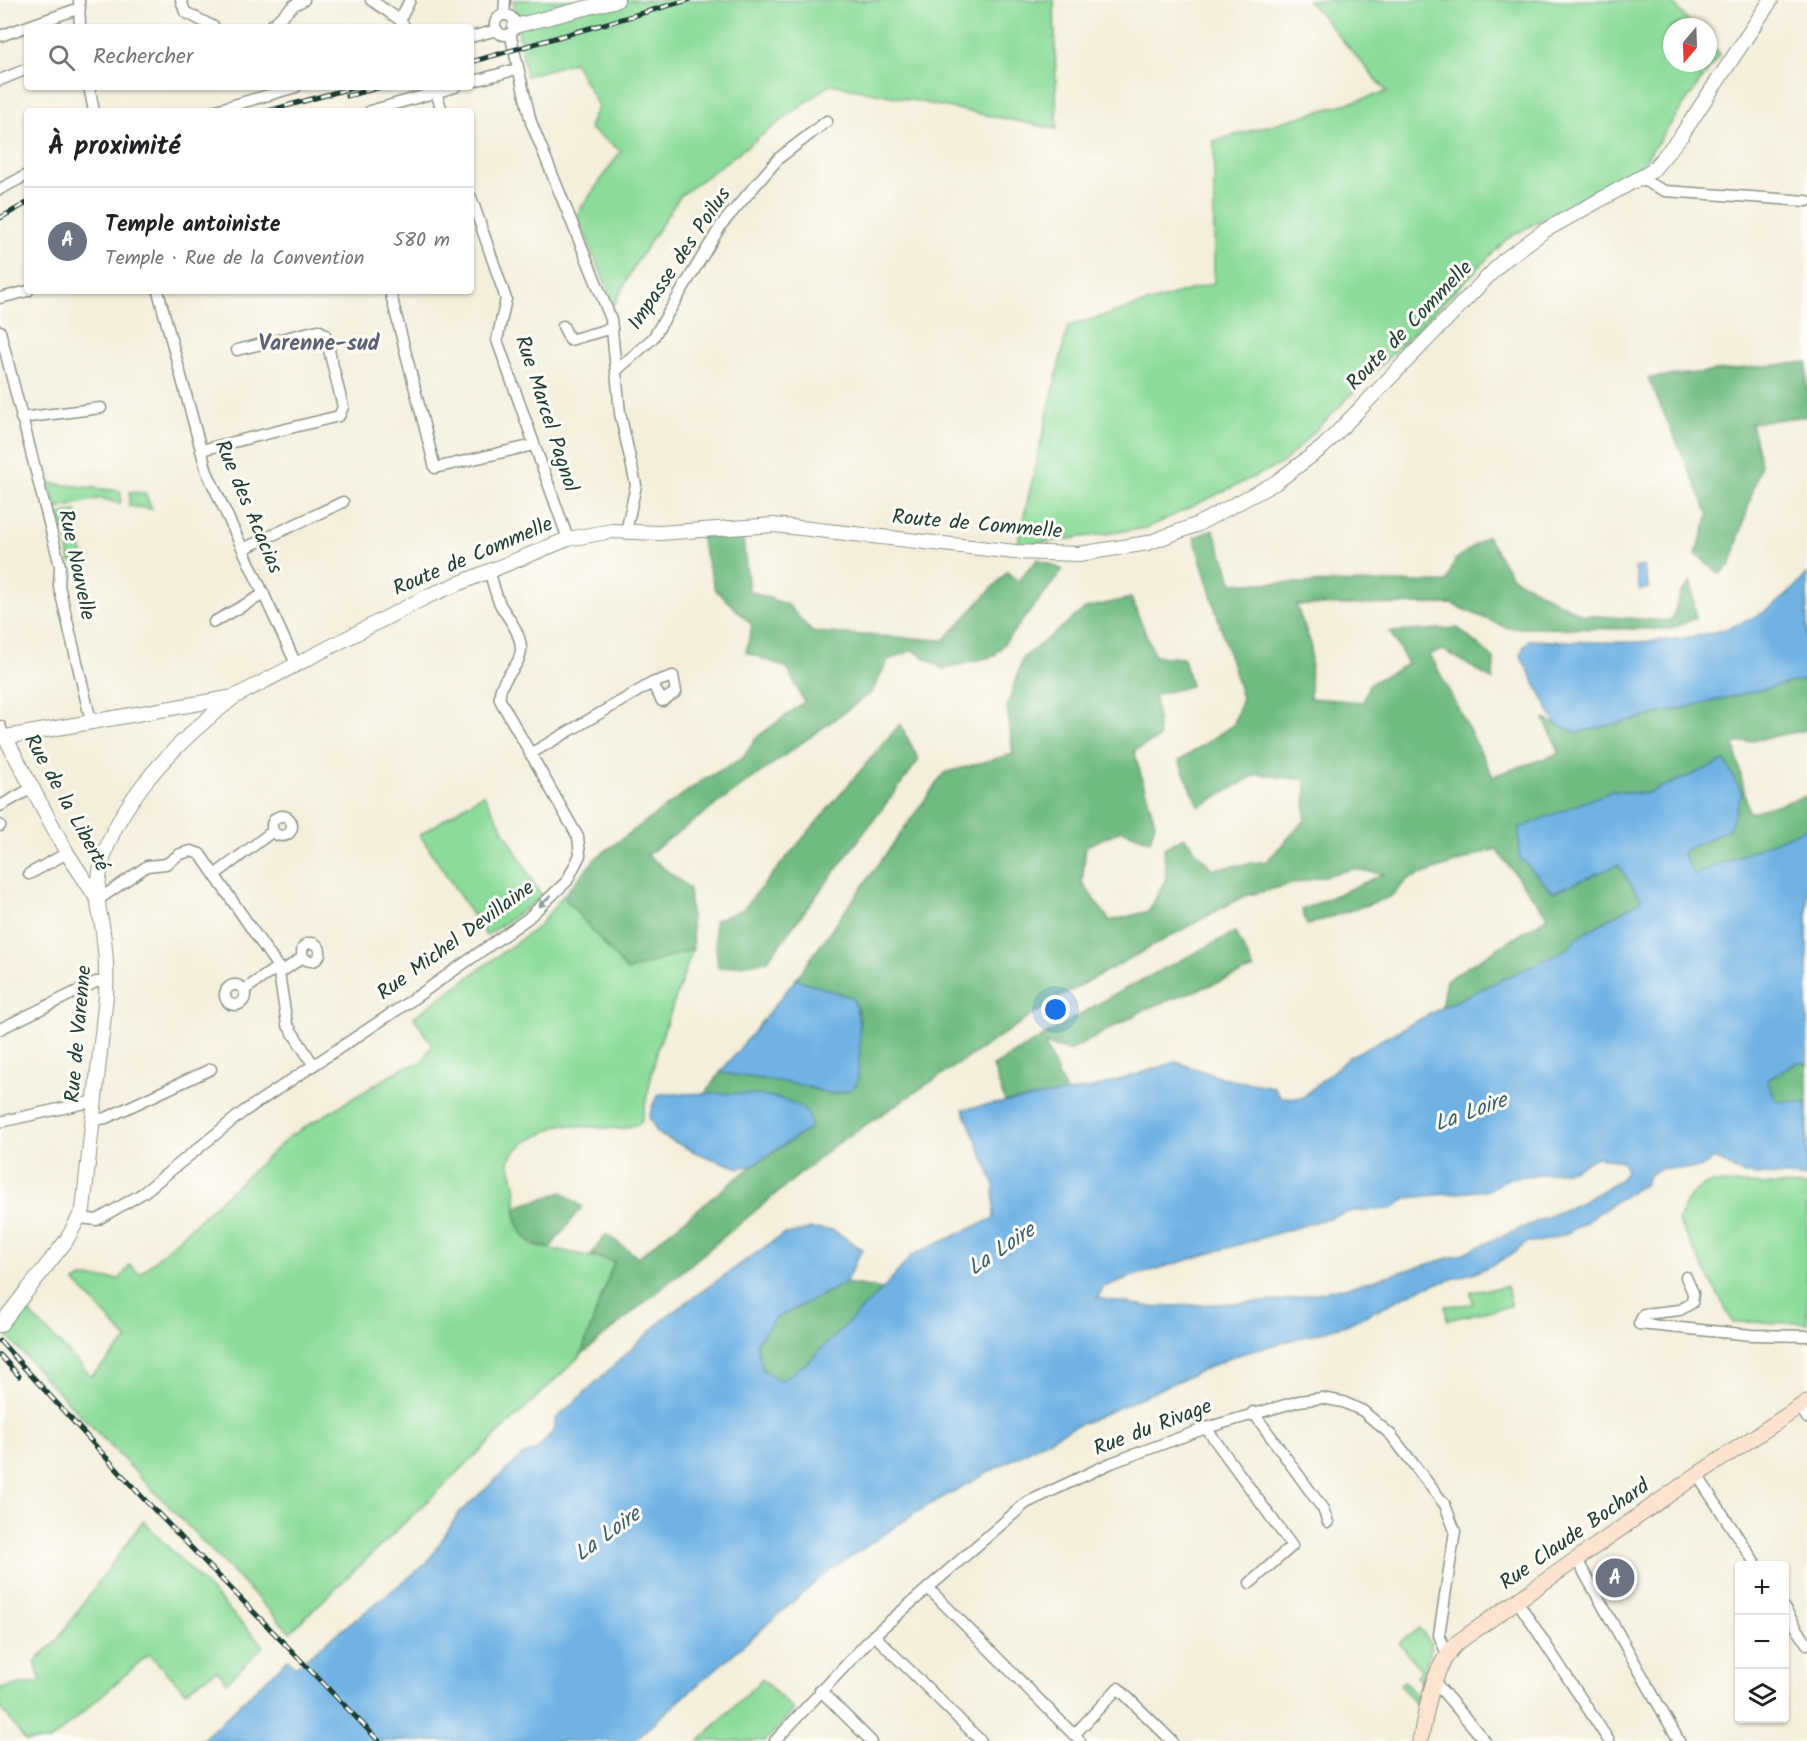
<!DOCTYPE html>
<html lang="fr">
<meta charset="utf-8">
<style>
:root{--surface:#fff;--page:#f6f6f6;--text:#202124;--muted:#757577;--line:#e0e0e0;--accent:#db2777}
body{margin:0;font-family:Kalam,sans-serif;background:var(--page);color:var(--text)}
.controls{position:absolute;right:18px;bottom:18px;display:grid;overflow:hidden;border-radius:6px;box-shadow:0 2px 4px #0004}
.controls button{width:54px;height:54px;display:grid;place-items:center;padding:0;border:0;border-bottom:2px solid var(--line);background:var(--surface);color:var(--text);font:30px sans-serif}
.compass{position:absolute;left:1663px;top:18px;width:54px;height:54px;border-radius:50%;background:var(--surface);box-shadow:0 2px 4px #0004;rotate:199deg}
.you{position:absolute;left:1056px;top:1010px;width:21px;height:21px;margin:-15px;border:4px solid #fff;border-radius:50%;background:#1a73e8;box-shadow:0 0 0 9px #1a73e833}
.badge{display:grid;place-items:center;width:39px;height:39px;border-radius:50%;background:var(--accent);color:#fff;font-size:20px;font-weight:700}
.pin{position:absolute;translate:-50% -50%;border:3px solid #fff;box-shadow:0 2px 6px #0006}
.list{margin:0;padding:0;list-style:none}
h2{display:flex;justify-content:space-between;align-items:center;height:78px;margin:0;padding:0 24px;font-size:26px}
h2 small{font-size:20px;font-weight:400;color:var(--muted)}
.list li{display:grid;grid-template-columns:39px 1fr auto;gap:18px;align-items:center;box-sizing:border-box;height:108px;padding:0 24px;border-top:2px solid var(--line)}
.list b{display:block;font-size:22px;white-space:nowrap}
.list p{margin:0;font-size:20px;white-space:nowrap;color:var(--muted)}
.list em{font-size:20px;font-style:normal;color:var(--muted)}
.icon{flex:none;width:33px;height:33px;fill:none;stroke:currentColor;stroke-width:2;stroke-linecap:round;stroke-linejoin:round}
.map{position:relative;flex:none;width:1807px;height:1741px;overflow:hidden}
.search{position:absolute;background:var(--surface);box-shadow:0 2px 4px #0004;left:24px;top:24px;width:450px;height:66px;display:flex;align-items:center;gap:15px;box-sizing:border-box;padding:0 21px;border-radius:6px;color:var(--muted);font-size:22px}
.panel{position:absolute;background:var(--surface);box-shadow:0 2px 4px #0004;left:24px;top:108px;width:450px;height:186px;border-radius:6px}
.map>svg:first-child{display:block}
</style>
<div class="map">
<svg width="1807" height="1741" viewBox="0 0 1807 1741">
<rect width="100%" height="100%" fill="#fdfcf7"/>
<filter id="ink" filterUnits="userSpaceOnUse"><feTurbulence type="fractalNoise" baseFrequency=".0167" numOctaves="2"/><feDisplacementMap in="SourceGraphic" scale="12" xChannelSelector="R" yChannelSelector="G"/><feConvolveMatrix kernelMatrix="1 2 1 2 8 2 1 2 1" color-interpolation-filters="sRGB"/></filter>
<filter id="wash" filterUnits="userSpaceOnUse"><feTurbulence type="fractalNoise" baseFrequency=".008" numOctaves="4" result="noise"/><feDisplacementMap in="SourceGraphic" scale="24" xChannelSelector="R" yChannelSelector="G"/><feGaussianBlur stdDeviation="1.35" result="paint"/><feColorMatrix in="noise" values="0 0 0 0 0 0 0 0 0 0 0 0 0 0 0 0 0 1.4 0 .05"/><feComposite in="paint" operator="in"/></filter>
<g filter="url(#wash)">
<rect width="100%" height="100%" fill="#f4efdc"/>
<g fill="#8bdb9a" stroke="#558c67" stroke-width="1.5">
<polygon points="513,0 1054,0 1057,129 831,84 680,196 636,263 614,305 577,214 621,151 589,128 598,106 574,62 526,76"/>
<polygon points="1308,0 1670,0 1694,27 1672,27 1672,63 1708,63 1708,42 1719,55 1641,166 1508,238 1283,463 1147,528 1017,546 1068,326 1214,283 1214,141 1387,92"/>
<polygon points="49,483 121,491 120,504 101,498 57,509"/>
<polygon points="130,492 145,493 152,509 129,506"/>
<polygon points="76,511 79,528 63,531 60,515"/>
<polygon points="80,539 84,559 70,562 67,541"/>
<polygon points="483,794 542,897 486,936 420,835"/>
<polygon points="563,896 627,971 693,949 658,1047 641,1123 622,1129 559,1125 524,1143 511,1156 509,1162 516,1188 516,1220 532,1245 614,1261 581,1355 290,1632 43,1376 3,1331 23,1306 91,1376 128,1340 75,1282 82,1278 120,1279 130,1265 140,1274 290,1136 403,1068 422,1063 432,1045 414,1017 539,926"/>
<path d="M1709,1183L1807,1186V1323L1733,1322L1678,1221C1687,1201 1688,1192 1709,1183Z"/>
<polygon points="1507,1286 1511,1306 1447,1320 1445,1306 1473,1304 1471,1292"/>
<polygon points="143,1521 264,1646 227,1682 217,1670 185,1691 149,1654 50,1741 25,1741 0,1706 0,1688 41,1682 35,1662 57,1640"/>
<polygon points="1419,1628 1431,1643 1423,1686 1416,1676 1422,1671 1399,1643"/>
<polygon points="762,1679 794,1710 766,1741 699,1741"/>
<polygon points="1405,1681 1420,1700 1419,1709 1400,1684"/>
</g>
<g fill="#70bb82" stroke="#487c5b" stroke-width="1.5">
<polygon points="1807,362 1807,416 1751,423 1761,464 1731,564 1720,574 1696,554 1709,515 1648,378"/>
<polygon points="742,529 749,591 788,605 812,632 944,640 1007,572 1018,581 1038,559 1063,570 994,656 943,669 913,650 888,660 872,692 647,855 689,888 693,949 627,971 563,896 597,857 703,780 743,758 756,738 804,702 787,668 746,652 752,625 715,589 700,536"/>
<polygon points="1213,529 1233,583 1447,582 1455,560 1487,536 1512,577 1582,615 1671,621 1681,593 1691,582 1696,618 1670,629 1507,628 1452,604 1296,605 1311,644 1310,698 1363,702 1369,684 1408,664 1390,632 1458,628 1494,659 1493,680 1444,650 1430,654 1493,776 1560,753 1544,719 1577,733 1807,679 1807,730 1734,744 1749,813 1807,796 1807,828 1694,875 1682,852 1729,829 1725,761 1645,794 1612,791 1618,864 1642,900 1578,937 1568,949 1441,1008 1446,980 1548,917 1496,849 1408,879 1390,897 1307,925 1302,910 1384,874 1353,869 1244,896 1063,995 835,1145 581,1355 614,1262 591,1255 606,1234 638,1257 753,1165 810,1128 795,1104 771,1096 704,1095 720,1073 797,1084 832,1094 857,1084 860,1016 853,998 796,979 944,773 1013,754 1007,707 1023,658 1086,608 1131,598 1155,656 1184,658 1191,686 1155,695 1159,738 1134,751 1155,823 1150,841 1122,830 1086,846 1082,883 1110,921 1149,911 1166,878 1164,848 1184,837 1212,869 1267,861 1305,820 1306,780 1257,774 1199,807 1179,761 1234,724 1242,698 1194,538"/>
<polygon points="900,724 919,760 767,961 718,968 714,921 743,909"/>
<polygon points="1235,932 1254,969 1148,1008 1070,1051 1045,1044 1066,1093 1005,1102 993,1066 1113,995"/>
<polygon points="1796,1063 1807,1063 1807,1103 1777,1102 1767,1080"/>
<path d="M562,1192L582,1207L550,1248C526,1244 516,1232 516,1207Z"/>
<polygon points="845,1283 883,1289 807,1363 780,1381 763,1370 756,1343 775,1319"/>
</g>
<g fill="#6fb2e4" stroke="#47788c" stroke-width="1.5" fill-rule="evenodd">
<polygon points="1643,566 1649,588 1640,590 1635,568"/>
<path d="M1807,574V679L1577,733L1556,724L1521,656L1523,648L1529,640C1623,642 1742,657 1807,574Z"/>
<path d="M1725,761L1742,793L1729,829L1682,852L1694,875L1807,828V1063H1796L1767,1080L1777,1101L1807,1103V1177L1744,1174L1714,1158C1710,1161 1705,1166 1701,1167C1680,1174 1654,1157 1644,1185C1606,1201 1573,1244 1528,1242L1508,1257L1479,1271L1422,1288L1346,1325L1234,1356L1061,1433L925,1507L825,1574L633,1741H201L288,1659L295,1667L427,1563L459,1513L522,1456L537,1450L555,1429V1420L668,1315L782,1235L810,1229L833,1230L862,1249L845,1283L775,1319L756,1343L763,1370L780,1381L807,1363L883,1289L912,1255L994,1218V1183L963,1109L1093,1088L1176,1062L1226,1079L1274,1087L1280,1097L1302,1098L1349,1057L1441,1008L1567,949L1578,937L1642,900L1618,865L1553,892L1519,857V828L1612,791L1645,794ZM1596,1157L1622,1161L1626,1171L1621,1179L1584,1201L1459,1255L1356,1285L1279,1301L1152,1307L1097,1298L1104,1287L1127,1278L1352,1211L1391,1209L1407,1198L1488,1190L1509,1178L1573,1170Z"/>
<path d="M796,979L853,998C863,1025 860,1055 857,1084L847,1091L832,1094L797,1084L720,1073Z"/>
<path d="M660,1094C694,1095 780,1086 805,1111C810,1116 810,1121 810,1128L753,1165L739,1168L697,1153L658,1134L649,1117L654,1102Z"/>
</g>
</g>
<g filter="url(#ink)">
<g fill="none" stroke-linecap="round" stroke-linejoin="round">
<defs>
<g id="minor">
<polyline points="79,0 80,27"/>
<polyline points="181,0 185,12 214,27"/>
<polyline points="371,0 400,20 405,27"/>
<polyline points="504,15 505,0"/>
<circle cx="505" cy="25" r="10"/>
<polyline points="400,20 410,0"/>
<polyline points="270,27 294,5 304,0"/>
<polyline points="510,33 531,122 611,319 620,413 636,485 626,532"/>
<polyline points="0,36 80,8"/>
<polyline points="471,37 497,30"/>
<polyline points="0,80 27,69"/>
<polyline points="471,82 517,69"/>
<polyline points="89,87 94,111"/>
<polyline points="436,92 442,111"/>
<polyline points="213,111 296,87"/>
<polyline points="370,111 455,87"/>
<polyline points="1640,179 1665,191 1807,201"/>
<polyline points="0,189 27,175"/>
<polyline points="471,197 506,299 497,340 568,539"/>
<polyline points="158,291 207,472 296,664"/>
<polyline points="390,291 435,468 534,445"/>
<polyline points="0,298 28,291"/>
<polyline points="563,326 570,340 612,328"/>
<polyline points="0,331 60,566 59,586 91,721"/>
<polyline points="617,370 653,338 722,224 779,158 827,121"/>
<polyline points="21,418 101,408"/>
<polyline points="201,450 339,416 343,407 325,334 318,330 237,350"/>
<polyline points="243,549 343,502"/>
<polyline points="214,622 264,594"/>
<polyline points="0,726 5,737"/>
<polyline points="530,754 652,683 662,701 676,692 673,676 652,683"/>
<polyline points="0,806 32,788"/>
<circle cx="282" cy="826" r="10"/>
<polyline points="0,825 0,826"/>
<polyline points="29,874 67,853"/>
<polyline points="216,874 273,831"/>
<polyline points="98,900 147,866 166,864 180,854 191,851 200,854 278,967 287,1024 313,1064"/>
<circle cx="311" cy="952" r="9"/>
<polyline points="280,973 303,957"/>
<circle cx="235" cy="995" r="10"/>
<polyline points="244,990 278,967"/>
<polyline points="0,1029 96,982 106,982"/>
<polyline points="93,1120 106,1118 211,1069"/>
<polyline points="0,1122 95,1101"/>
<path d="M80,1218L97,1220L143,1193L243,1112L409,1002L527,919L567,881L580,855L578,837L500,700C497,678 522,668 521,648C520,632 509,619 501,606C495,595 493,582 489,570"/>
<polyline points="1686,1277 1693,1293 1692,1303 1680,1310 1644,1314 1639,1324 1752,1335 1807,1336"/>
<polyline points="1801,1407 1807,1418"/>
<polyline points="1253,1412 1323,1509 1328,1522"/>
<polyline points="1206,1428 1292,1546 1250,1583"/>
<polyline points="1697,1475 1757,1566"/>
<polyline points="1577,1560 1679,1741"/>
<polyline points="928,1588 1080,1741"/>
<polyline points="1518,1602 1609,1741"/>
<polyline points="1784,1608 1807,1644"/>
<polyline points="874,1635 981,1741"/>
<polyline points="1433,1680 1485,1741"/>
<polyline points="820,1690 871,1741"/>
<polyline points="1074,1735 1118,1688 1172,1741"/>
<polyline points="775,1741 874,1635 1026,1503 1111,1463 1206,1428 1299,1401 1322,1398 1343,1402 1363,1411 1391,1435 1445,1505 1455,1531 1439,1635 1447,1654"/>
</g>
<g id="tertiary">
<polyline points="515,26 617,0"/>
<polyline points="5,737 67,853 98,900"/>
<polyline points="0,738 234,697 428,596 568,539 612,531 659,533 774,525 1015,552 1079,554 1148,543 1196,525 1275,483 1323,447 1503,261 1544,231 1652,171 1681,136 1771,0"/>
<path d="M0,1325L66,1241L83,1210L106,996C107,974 106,953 103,932C102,921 98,911 98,900C94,820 175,743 233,698"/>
</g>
<path id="secondary" d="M1420,1741C1428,1705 1431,1669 1458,1642L1697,1475L1807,1402"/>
</defs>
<use href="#minor" stroke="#8a9688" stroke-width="13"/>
<use href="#tertiary" stroke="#8a9688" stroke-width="16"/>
<use href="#secondary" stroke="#8a9688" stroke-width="17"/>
<use href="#minor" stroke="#fff" stroke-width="10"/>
<use href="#tertiary" stroke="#fff" stroke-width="14"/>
<use href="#secondary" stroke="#fde4d1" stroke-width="15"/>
<defs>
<g id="rail">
<polyline points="471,62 688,0"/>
<polyline points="347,96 381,87"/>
<polyline points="268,111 355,87"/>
<polyline points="0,218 27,203"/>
<polyline points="0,1341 143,1498 379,1741"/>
<polyline points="0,1355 19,1376"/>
</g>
</defs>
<use href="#rail" stroke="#1f3d34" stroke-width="5"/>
<use href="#rail" stroke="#fdfcf7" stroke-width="3" stroke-dasharray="9" stroke-linecap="butt"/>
</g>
<defs><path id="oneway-solid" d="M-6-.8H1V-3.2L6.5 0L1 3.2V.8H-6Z" transform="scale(1.5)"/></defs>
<use fill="#8f9e9a" href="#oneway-solid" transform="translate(545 901) rotate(137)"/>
</g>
<g text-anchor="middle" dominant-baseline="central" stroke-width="6" stroke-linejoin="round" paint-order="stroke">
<g font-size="21" fill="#1f3d34" stroke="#fdfcf7">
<text transform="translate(680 259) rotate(-56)">Impasse des Poilus</text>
<text transform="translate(1410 326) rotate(-46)">Route de Commelle</text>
<text transform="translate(546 414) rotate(72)">Rue Marcel Pagnol</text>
<text transform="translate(248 507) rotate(67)">Rue des Acacias</text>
<text transform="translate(977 525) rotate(5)">Route de Commelle</text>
<text transform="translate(473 557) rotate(-23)">Route de Commelle</text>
<text transform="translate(76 565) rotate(78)">Rue Nouvelle</text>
<text transform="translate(66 803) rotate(61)">Rue de la Liberté</text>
<text transform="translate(456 941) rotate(-36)">Rue Michel Devillaine</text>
<text transform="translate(79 1034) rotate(-85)">Rue de Varenne</text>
<text transform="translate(1153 1428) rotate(-21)">Rue du Rivage</text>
<text transform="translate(1575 1535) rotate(-35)">Rue Claude Bochard</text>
</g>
<g font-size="22" font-weight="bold" fill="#5d6275" stroke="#fdfcf7">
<text x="319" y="344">Varenne-sud</text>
</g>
<g font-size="22" font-style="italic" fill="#376069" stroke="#fdfcf7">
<text transform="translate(1471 1113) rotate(-20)">La Loire</text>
<text transform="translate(1002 1250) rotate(-34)">La Loire</text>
<text transform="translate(608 1535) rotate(-36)">La Loire</text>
</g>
</g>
</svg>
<div class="controls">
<button>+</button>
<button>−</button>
<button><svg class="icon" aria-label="layers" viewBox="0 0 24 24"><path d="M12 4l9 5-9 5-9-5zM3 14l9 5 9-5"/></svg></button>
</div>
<svg class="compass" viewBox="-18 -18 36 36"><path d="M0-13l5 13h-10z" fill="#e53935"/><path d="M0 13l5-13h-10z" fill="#757577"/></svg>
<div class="you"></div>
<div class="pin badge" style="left:1615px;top:1578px;background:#6b7280">A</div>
<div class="search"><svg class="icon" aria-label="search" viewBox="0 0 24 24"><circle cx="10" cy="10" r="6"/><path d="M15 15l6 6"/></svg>Rechercher</div>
<section class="panel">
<h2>À proximité<small></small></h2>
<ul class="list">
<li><span class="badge" style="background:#6b7280">A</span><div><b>Temple antoiniste</b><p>Temple · Rue de la Convention</p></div><em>580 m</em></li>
</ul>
</section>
</div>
